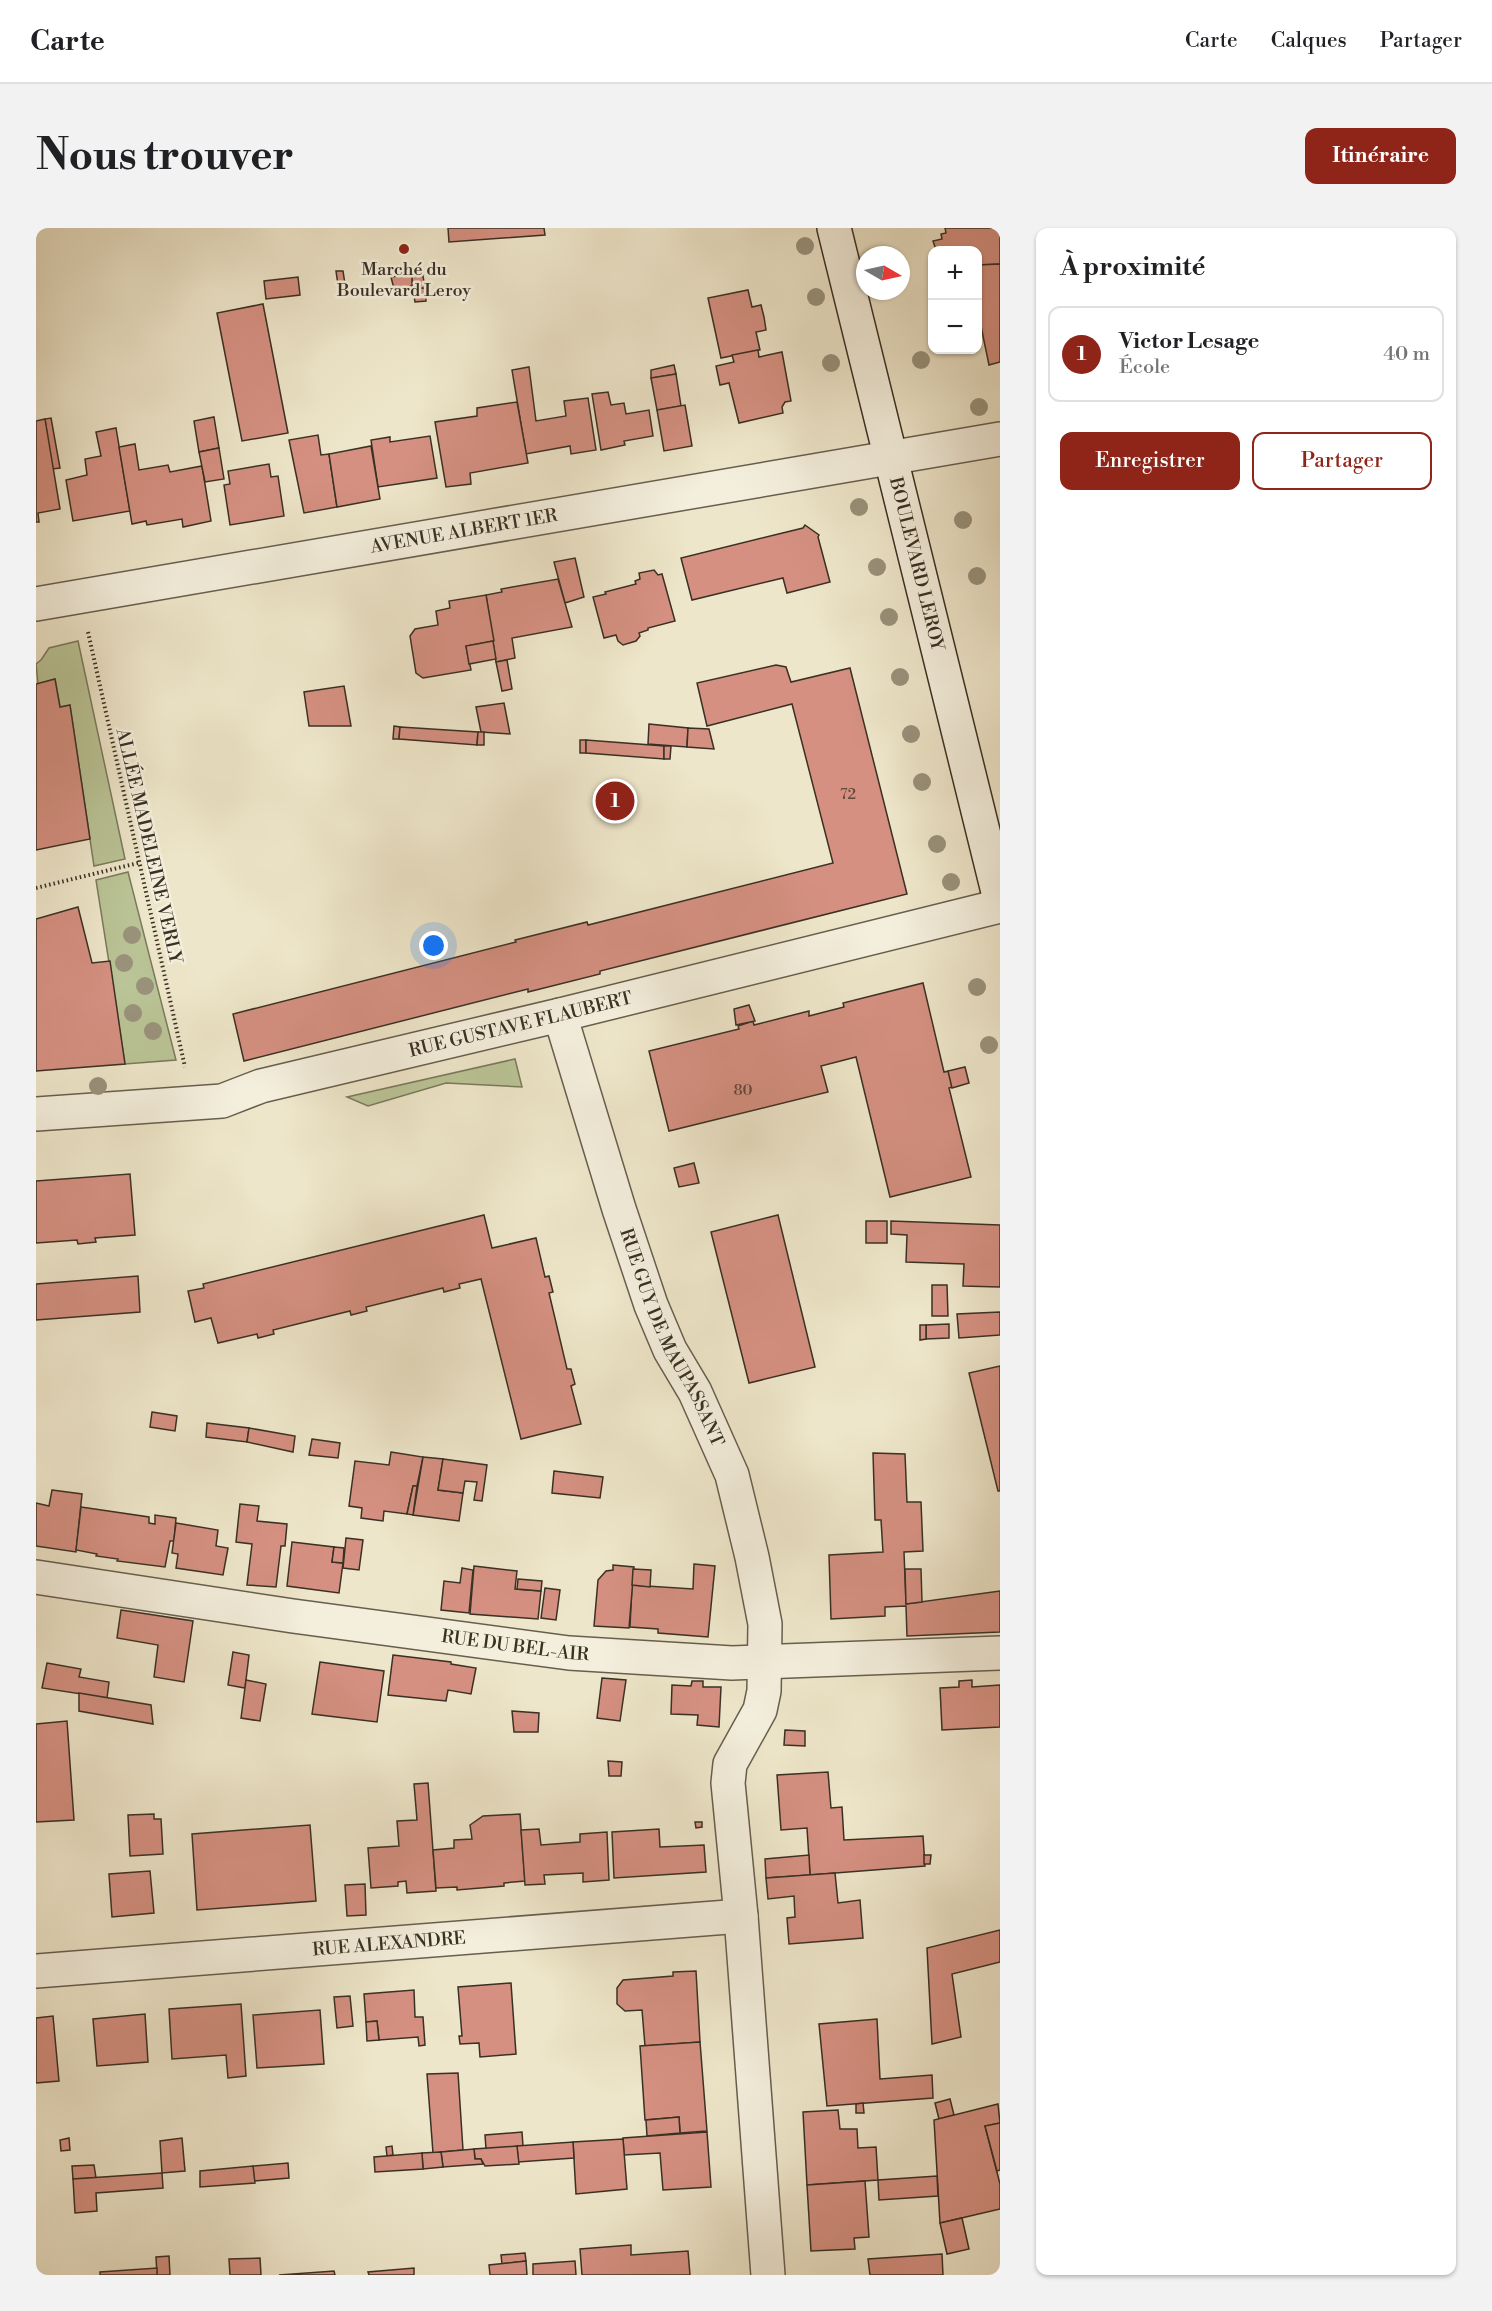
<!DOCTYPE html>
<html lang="fr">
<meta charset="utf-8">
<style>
:root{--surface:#fff;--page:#f2f2f2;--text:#202124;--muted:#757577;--line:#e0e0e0;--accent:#8f2418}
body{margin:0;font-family:"Libre Bodoni",serif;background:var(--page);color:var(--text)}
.controls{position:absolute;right:18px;top:18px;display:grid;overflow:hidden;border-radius:12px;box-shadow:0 2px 4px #0004}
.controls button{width:54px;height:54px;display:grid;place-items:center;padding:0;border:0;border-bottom:2px solid var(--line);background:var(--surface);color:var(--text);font:30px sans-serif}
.compass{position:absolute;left:820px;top:18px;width:54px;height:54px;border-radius:50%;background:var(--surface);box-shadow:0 2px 4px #0004;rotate:99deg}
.you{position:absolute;left:398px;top:718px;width:21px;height:21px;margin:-15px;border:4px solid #fff;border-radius:50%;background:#1a73e8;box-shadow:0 0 0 9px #1a73e833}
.badge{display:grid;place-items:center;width:39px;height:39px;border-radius:50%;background:var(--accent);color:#fff;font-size:20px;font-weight:700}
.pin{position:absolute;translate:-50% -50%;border:3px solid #fff;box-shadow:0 2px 6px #0006}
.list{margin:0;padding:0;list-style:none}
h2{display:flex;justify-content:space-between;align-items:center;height:78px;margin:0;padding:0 24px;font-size:26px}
h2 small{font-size:20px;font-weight:400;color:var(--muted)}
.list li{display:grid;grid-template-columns:39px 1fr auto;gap:18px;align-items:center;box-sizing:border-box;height:96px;margin:0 12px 12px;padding:0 12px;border:2px solid var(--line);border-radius:12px}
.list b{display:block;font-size:22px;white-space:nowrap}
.list p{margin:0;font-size:20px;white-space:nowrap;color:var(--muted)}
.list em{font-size:20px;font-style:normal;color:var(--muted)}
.actions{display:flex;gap:12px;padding:18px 24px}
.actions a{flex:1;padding:14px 0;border:2px solid var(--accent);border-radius:12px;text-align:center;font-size:21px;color:var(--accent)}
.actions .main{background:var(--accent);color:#fff}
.map{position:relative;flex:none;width:964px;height:2047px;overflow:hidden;border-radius:12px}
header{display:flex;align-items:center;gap:36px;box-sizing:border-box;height:84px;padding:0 30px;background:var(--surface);border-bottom:2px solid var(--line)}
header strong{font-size:28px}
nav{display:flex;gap:33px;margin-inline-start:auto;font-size:21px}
.intro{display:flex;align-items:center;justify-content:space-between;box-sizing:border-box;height:144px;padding:0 36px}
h1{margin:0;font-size:42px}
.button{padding:15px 27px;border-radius:12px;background:var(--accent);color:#fff;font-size:21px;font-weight:700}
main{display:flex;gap:36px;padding:0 36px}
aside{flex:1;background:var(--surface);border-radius:12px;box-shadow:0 2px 4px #0004}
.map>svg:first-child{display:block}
</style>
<header>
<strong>Carte</strong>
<nav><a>Carte</a><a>Calques</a><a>Partager</a></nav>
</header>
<div class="intro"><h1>Nous trouver</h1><a class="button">Itinéraire</a></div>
<main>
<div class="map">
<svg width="964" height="2047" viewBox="0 0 964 2047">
<rect width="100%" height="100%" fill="#eee6ca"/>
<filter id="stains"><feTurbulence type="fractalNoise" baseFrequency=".00333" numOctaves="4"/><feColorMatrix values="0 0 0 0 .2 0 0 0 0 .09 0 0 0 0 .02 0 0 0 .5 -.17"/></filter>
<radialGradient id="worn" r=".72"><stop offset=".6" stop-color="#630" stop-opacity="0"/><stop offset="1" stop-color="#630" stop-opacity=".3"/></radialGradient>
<g fill="#bac496" stroke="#7a7a5d" stroke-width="1.5">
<polygon points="42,413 89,631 58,638 34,478 24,479 19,451 2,456 0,436 5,432 13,420"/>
<polygon points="92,644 140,832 89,836 60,652"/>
<polygon points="479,831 486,859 410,855 332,878 311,869"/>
</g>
<g fill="#d59081" stroke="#3a3024" stroke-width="1.5">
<polygon points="412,0 508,0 509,7 413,14"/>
<polygon points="909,0 964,0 964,36 942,37 942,22 900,22 897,13 906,11 905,6 910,5"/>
<polygon points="964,36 964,134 953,137 942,84 942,37"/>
<polygon points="386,42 389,60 377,61 375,43"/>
<polygon points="300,43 307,43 309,56 302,57"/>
<polygon points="376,46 376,58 358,61 355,49"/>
<polygon points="262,49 264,67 230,71 228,53"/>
<polygon points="389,60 390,73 379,74 377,61"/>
<polygon points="712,62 716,79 725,77 728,89 730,102 720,104 724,122 685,130 672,70"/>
<polygon points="227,76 252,205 206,213 181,85"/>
<polygon points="722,122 723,129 746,124 755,173 749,174 746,179 747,185 703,195 693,155 684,157 680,138 698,134 696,127"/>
<polygon points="638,137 640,146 615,150 615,142"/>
<polygon points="493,139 500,193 530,188 528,173 552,170 560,222 535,226 534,218 490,226 476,142"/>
<polygon points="640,146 645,178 621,182 615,150"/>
<polygon points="572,164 575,177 588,175 590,186 613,182 617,208 588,213 589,217 565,222 556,166"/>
<polygon points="481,174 492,235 434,245 435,256 410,259 399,194 441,188 441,180"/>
<polygon points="649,177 656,218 628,223 621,182"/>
<polygon points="178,189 183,220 163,224 158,193"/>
<polygon points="15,190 24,240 16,241 9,191"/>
<polygon points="9,191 24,281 2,285 3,294 0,294 0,193"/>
<polygon points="80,200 94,283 37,293 30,252 51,247 49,231 65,228 60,204"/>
<polygon points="282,207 285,227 293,226 301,279 268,285 253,212"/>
<polygon points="394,208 401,250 342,259 335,212 354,209 354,214"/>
<polygon points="99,216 103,242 132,237 134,244 166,238 175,293 147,299 146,291 111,297 110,293 96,296 83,219"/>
<polygon points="335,218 344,271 301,279 293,226"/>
<polygon points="183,220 188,251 169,254 163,224"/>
<polygon points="233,236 235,249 242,248 248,288 194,297 188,257 194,256 192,243"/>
<polygon points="769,297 783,307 782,309 794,354 751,365 747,350 656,372 645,330 767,300"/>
<polygon points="539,330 548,369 529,375 518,334"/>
<polygon points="618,342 622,347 626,346 639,393 612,400 612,402 603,405 604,408 600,413 587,417 582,413 580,407 568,410 557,369 570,366 569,364 600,356 599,353 604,351 603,345"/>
<polygon points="522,351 536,399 476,410 479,430 460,434 450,367 466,364 465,361"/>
<polygon points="450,367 458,413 430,418 435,442 387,450 380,445 374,408 379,401 402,397 400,383 414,380 413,373"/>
<polygon points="457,413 460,431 433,436 430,418"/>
<polygon points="471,432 476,461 466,463 460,434"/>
<polygon points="740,437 750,439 755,454 814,440 871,666 564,743 564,746 492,764 492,761 208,833 197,786 480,714 479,712 551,694 552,697 797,635 756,476 671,498 661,455"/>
<polygon points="19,451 24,479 34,477 54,611 0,622 0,456"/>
<polygon points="308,458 315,498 273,498 268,464"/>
<polygon points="468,475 474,506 445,504 440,479"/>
<polygon points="613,496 652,500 651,519 612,516"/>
<polygon points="358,498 364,499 363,511 357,511"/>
<polygon points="364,499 442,504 441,517 363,511"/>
<polygon points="652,500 673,501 678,521 651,519"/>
<polygon points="442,504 448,504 448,517 441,517"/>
<rect x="544" y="512" width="6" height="13"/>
<polygon points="550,512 628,518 628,531 550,525"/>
<polygon points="628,518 635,518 634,531 628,531"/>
<polygon points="42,679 56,735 74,733 89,836 0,843 0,691"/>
<polygon points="887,755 908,844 913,843 915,851 916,859 913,860 935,949 854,969 820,829 785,838 792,864 633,903 613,823 703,801 702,798 717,793 718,797 773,783 773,788 808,779 807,775"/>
<polygon points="713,777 719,793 700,797 698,781"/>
<polygon points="929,839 933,855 916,860 912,843"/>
<polygon points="658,935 663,955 643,959 638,940"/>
<polygon points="94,946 99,1007 59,1010 60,1014 42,1016 41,1012 0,1015 0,953"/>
<polygon points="448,987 456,1020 500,1010 509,1049 513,1048 517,1064 513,1065 531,1141 535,1141 539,1156 535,1158 545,1196 485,1211 445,1051 423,1056 424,1060 408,1064 407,1060 330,1079 331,1083 315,1087 314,1083 237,1102 238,1106 222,1110 221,1106 182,1115 175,1090 159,1094 152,1063 168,1060 167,1056"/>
<polygon points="742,987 779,1139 713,1155 675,1004"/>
<rect x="830" y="993" width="21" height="22"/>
<polygon points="855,993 964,997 964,1059 927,1058 928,1036 870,1034 871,1007 855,1006"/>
<polygon points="102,1048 104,1084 0,1092 0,1056"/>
<polygon points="896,1057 911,1057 912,1088 896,1088"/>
<polygon points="964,1084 964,1107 923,1110 921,1086"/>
<polygon points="913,1096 913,1110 890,1111 890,1097"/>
<polygon points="884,1097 890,1097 890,1111 884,1112"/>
<polygon points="964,1138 964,1263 962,1263 933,1145"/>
<polygon points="116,1184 141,1188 139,1203 114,1199"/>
<polygon points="171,1195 213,1200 211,1214 170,1209"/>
<polygon points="213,1200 259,1208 257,1224 211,1214"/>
<polygon points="276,1211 304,1215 302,1230 273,1227"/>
<polygon points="355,1224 387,1229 381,1258 377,1258 371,1286 348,1283 347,1293 325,1290 326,1280 313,1278 319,1233 353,1237"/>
<polygon points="837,1225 869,1226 871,1274 885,1274 887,1323 868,1324 870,1376 964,1363 964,1404 871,1408 870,1378 849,1379 849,1388 795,1391 793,1327 847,1324 845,1292 839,1292"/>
<polygon points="387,1229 407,1231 402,1262 427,1265 423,1293 377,1287"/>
<polygon points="407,1231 451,1237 446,1273 438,1272 441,1254 429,1253 427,1265 402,1262"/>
<polygon points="518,1243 567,1249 564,1270 516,1265"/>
<polygon points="377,1258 381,1258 377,1287 371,1286"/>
<polygon points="16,1262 46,1266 40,1324 0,1318 0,1275 13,1278"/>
<polygon points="204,1276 223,1278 221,1293 251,1296 249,1318 245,1318 240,1359 211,1357 216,1316 200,1314"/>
<polygon points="45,1279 113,1289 113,1295 119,1296 119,1287 140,1290 138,1313 134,1313 129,1339 81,1333 82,1331 60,1328 61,1326 40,1322"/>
<polygon points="140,1295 182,1302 180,1318 192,1320 187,1347 140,1340 142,1326 136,1325"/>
<polygon points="310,1310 327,1312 323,1342 307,1340"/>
<polygon points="256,1314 298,1319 296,1334 307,1335 303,1365 251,1358"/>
<polygon points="298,1319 308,1320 307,1335 296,1334"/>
<polygon points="658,1336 679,1338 672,1409 622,1405 622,1401 594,1399 596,1357 657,1361"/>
<polygon points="577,1337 598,1339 593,1400 558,1398 562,1352 570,1343 577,1342"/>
<polygon points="438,1338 481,1343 479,1361 505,1363 502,1391 434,1386"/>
<polygon points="426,1340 437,1342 433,1385 405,1382 408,1353 424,1355"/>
<polygon points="597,1341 615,1342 614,1359 596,1357"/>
<polygon points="869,1341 885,1341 886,1374 870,1376"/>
<polygon points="482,1351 506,1353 505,1363 481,1361"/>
<polygon points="509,1360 524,1362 520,1392 505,1390"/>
<polygon points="85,1382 157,1393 148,1454 118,1449 122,1417 81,1410"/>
<polygon points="197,1424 213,1427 209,1460 192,1457"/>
<polygon points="357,1427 415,1434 415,1436 440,1440 435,1466 412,1462 410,1473 352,1467"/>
<polygon points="284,1434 348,1443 341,1494 276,1486"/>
<polygon points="11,1435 45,1441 43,1449 73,1454 71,1470 6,1460"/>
<polygon points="566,1450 590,1452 584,1493 561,1490"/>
<polygon points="210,1452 230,1456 224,1493 205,1490"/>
<polygon points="936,1452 936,1459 964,1457 964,1499 906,1502 904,1460 923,1459 923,1453"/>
<polygon points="656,1453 667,1453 667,1459 685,1459 683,1499 661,1497 662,1487 635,1486 636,1457 655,1458"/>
<polygon points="43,1465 115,1477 117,1496 43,1483"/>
<polygon points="476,1483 503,1485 502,1504 478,1504"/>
<polygon points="31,1493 38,1592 0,1594 0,1496"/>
<polygon points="749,1502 769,1503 769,1518 748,1517"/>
<polygon points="572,1533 586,1534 585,1548 573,1548"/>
<polygon points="792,1544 795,1580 806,1579 808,1612 887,1608 889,1638 774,1647 771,1600 745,1602 741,1547"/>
<polygon points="392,1555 400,1663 371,1665 370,1653 362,1654 362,1658 335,1660 332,1620 363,1618 361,1593 381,1592 378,1556"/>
<polygon points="118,1586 118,1591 125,1591 127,1626 94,1628 92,1587"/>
<polygon points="484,1586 489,1653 468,1655 468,1658 421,1662 421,1659 400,1660 397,1622 418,1620 418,1612 436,1611 434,1597 447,1588"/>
<polygon points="659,1594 666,1594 666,1599 660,1600"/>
<polygon points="274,1597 280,1673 161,1682 156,1606"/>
<polygon points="503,1601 505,1617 544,1614 544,1606 571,1604 573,1652 547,1654 547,1645 508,1647 509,1656 489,1657 485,1602"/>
<polygon points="623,1601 624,1619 668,1617 670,1644 578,1650 576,1604"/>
<polygon points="773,1627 774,1647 730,1650 729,1631"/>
<polygon points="888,1627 895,1627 894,1636 888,1636"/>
<polygon points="114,1643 118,1685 76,1689 73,1646"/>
<polygon points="799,1645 802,1675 824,1672 827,1710 753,1716 751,1690 759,1689 758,1668 732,1671 730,1650"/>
<polygon points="329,1656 330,1687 311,1688 309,1657"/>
<polygon points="964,1702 964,1734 916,1746 925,1809 896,1816 891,1720"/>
<polygon points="660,1743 664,1814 609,1818 606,1782 589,1783 581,1776 581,1760 587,1752 637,1748 637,1744"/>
<polygon points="475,1755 480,1826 444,1829 443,1815 424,1816 423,1808 426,1808 422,1759"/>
<polygon points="378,1762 379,1789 387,1789 389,1817 383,1818 382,1809 343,1812 341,1793 330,1794 328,1766"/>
<polygon points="314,1768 317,1798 301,1800 298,1769"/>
<polygon points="205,1776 210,1848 192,1850 190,1827 136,1831 133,1781"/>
<polygon points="284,1782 288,1836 221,1840 217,1787"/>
<polygon points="109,1786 112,1834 61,1838 57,1791"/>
<polygon points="17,1788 23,1853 0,1855 0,1790"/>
<polygon points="841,1791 844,1851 896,1847 897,1870 791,1878 783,1796"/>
<polygon points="341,1793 343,1812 331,1813 330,1794"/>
<polygon points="664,1814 671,1903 644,1905 643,1889 609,1892 604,1818"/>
<polygon points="422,1845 427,1922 397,1925 391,1846"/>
<polygon points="914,1871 918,1887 903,1891 899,1875"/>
<polygon points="827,1875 828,1885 820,1885 820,1876"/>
<polygon points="962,1876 964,1895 949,1898 964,1956 964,1981 904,1995 898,1892"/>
<polygon points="802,1882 804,1901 821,1901 822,1920 840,1919 842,1952 771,1957 767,1884"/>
<polygon points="643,1889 644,1905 611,1908 610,1892"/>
<polygon points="964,1895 964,1942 961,1943 949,1898"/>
<polygon points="486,1904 487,1918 450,1921 449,1907"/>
<polygon points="671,1904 675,1959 627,1962 624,1925 588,1927 587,1910"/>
<polygon points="33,1910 34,1922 25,1923 24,1912"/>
<polygon points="146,1910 149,1943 126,1945 124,1913"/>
<polygon points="587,1911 591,1961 540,1966 537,1914"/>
<polygon points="537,1914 538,1930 482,1934 481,1918"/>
<polygon points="356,1918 357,1927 351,1928 350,1919"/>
<polygon points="481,1918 483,1936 449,1938 445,1931 439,1931 438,1921"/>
<polygon points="438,1921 439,1931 445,1931 447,1936 407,1939 405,1924"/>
<polygon points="405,1924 407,1939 387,1941 386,1925"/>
<polygon points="386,1925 387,1941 339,1944 338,1929"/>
<polygon points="252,1935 253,1950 218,1953 217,1938"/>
<polygon points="58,1937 60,1950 37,1951 36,1938"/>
<polygon points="217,1938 219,1955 164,1959 164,1943"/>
<polygon points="126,1945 127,1960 60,1965 61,1983 39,1985 37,1951"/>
<polygon points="901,1948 902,1968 843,1972 842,1952"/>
<polygon points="829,1953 833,2009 818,2010 819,2021 775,2023 771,1957"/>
<polygon points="926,1990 933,2021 911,2026 904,1995"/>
<polygon points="595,2017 595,2027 652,2023 654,2047 546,2047 544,2021"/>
<polygon points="489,2025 490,2033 466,2036 465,2027"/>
<polygon points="906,2026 907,2047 834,2047 832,2031"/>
<polygon points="133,2028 134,2047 121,2047 120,2029"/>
<polygon points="224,2030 225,2047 194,2047 193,2031"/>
<polygon points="490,2033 491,2047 454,2047 453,2037"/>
<polygon points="539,2033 540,2047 497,2047 497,2036"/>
<polygon points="121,2040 121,2047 64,2047 64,2044"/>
<polygon points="378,2040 378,2047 333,2047 332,2044"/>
<polygon points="298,2043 299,2047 243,2047"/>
</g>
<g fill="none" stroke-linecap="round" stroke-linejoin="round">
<defs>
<g id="minor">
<path id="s1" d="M524,787L583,981L615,1077L634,1122L659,1164L696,1247L716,1329L729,1396L728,1463L724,1482L694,1536L692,1555L705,1688L732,2047"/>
<path id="s2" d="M0,886L186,873L225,858L524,787L964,678"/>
<path id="s3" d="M0,1349L257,1388L533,1425L696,1435L964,1425"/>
<path id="s4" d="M0,1743L705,1688"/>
</g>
<g id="tertiary">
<path id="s5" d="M0,376L964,211"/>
</g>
<g id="secondary">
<path id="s6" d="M798,0L964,672"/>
</g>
</defs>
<use href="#minor" stroke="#675e4e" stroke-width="36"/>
<use href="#tertiary" stroke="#675e4e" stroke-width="36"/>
<use href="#secondary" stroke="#3a3024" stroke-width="36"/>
<g stroke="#3a3024" stroke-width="4" stroke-dasharray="1.5 3" stroke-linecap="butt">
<polyline points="52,404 149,839"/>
<polyline points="0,660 102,635"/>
</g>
<use href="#minor" stroke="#f4efdd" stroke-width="33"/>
<use href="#tertiary" stroke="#f4efdd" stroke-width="33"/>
<use href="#secondary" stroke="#f4efdd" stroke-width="33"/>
</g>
<g fill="#99927b">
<circle cx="769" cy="18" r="9"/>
<circle cx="780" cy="69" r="9"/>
<circle cx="885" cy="132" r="9"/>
<circle cx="795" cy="135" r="9"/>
<circle cx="943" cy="179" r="9"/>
<circle cx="823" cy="279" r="9"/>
<circle cx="927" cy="292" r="9"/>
<circle cx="841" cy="339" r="9"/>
<circle cx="941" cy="348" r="9"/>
<circle cx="853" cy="389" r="9"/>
<circle cx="864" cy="449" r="9"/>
<circle cx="875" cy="506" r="9"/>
<circle cx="886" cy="554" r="9"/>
<circle cx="901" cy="616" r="9"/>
<circle cx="915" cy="654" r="9"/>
<circle cx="96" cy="707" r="9"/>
<circle cx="88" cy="735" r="9"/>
<circle cx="109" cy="758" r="9"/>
<circle cx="941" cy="759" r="9"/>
<circle cx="97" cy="785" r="9"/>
<circle cx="117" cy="803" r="9"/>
<circle cx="953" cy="817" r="9"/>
<circle cx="62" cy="858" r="9"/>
</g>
<circle fill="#8f2418" stroke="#f4efdd" stroke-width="2" cx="368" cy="21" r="6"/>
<g text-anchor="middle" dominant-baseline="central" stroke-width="5" stroke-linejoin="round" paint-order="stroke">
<g font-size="15" fill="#61483b">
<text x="812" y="566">72</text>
<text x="707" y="862">80</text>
</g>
<g font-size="18" fill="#3a3024" stroke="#f4efdd">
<text x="368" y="41">Marché du<tspan x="368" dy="21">Boulevard Leroy</tspan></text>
</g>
<g font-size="18" fill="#3a3024" stroke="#f4efdd">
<text stroke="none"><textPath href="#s5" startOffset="434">AVENUE ALBERT 1ER</textPath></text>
<text stroke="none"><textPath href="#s6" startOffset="346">BOULEVARD LEROY</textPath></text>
<text transform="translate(113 618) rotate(77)">ALLÉE MADELEINE VERLY</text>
<text stroke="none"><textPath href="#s2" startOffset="495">RUE GUSTAVE FLAUBERT</textPath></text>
<text stroke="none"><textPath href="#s1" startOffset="342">RUE GUY DE MAUPASSANT</textPath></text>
<text stroke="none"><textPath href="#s3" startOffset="484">RUE DU BEL-AIR</textPath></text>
<text stroke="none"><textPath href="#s4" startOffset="354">RUE ALEXANDRE</textPath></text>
</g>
</g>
<rect width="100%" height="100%" filter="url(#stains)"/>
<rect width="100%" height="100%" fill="url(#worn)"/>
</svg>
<div class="controls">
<button>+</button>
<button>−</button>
</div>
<svg class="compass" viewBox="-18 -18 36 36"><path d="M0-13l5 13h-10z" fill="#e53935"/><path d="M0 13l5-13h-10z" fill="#757577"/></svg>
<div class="you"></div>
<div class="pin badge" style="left:579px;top:573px">1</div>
</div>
<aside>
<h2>À proximité<small></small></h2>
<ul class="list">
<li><span class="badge">1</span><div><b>Victor Lesage</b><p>École</p></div><em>40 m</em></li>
</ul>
<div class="actions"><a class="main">Enregistrer</a><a>Partager</a></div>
</aside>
</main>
